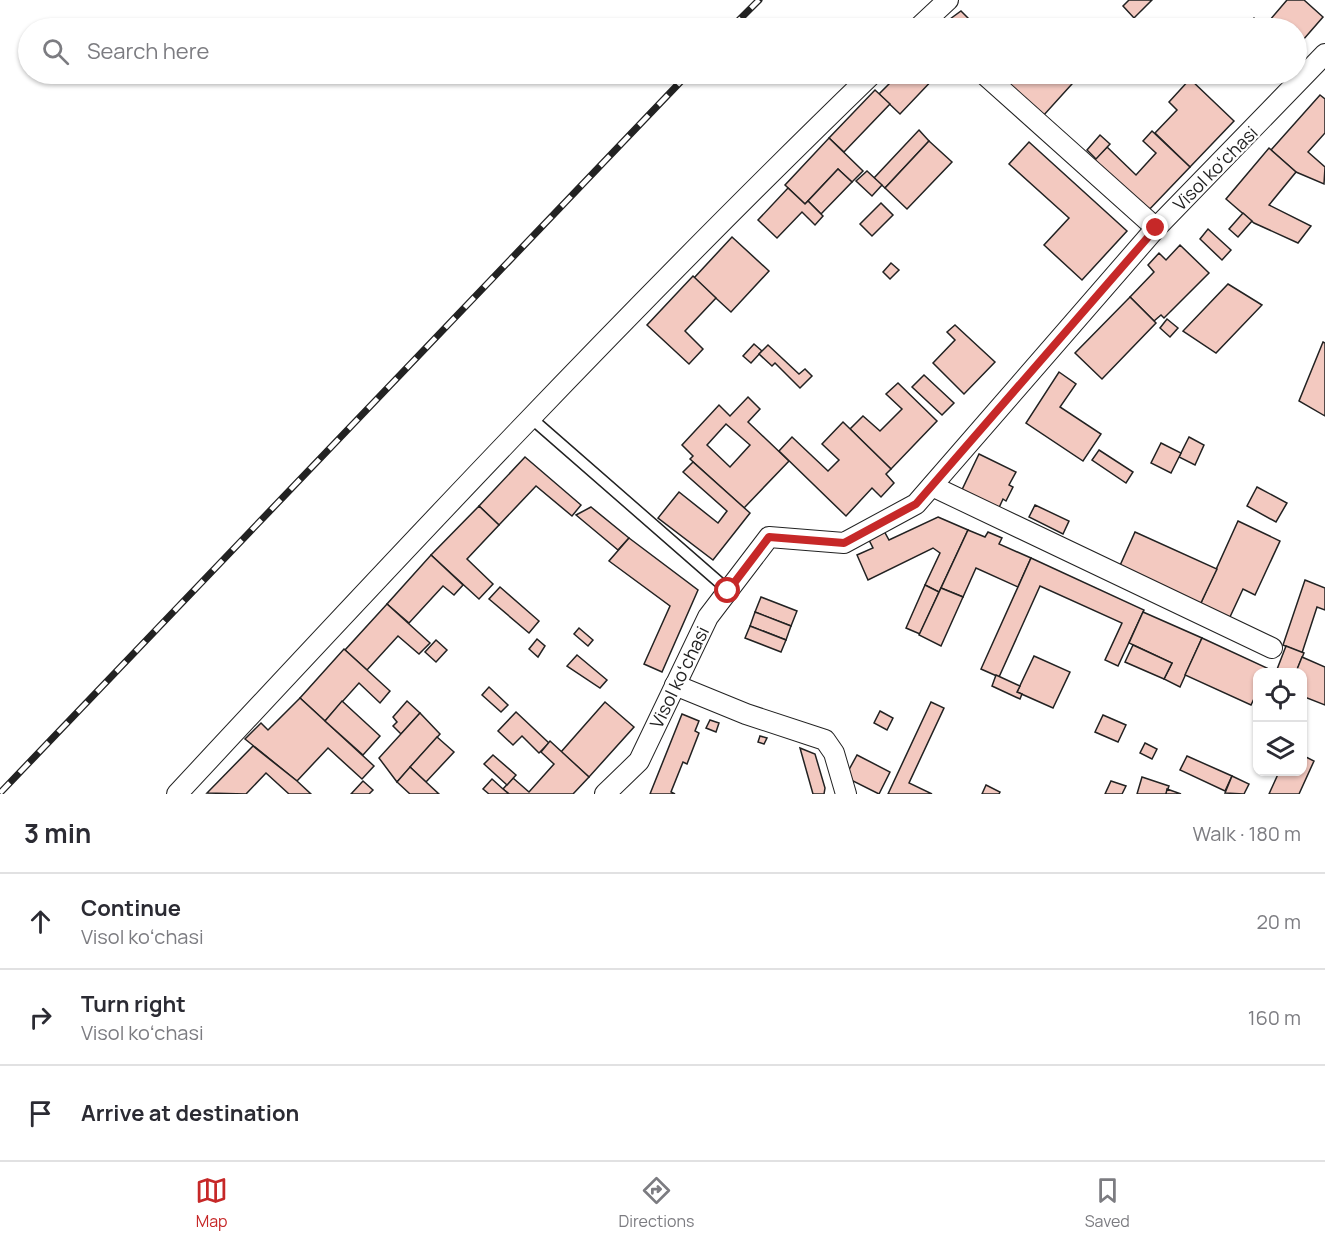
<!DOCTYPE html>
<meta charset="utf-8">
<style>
:root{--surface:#fff;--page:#f7f7f7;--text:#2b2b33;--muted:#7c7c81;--line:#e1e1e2;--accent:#c62828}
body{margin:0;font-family:Manrope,sans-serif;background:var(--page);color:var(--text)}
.controls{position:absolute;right:18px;bottom:18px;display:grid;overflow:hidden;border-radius:12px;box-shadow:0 2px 4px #0004}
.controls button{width:54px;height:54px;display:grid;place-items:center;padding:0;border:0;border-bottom:2px solid var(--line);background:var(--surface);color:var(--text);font:30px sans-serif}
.stop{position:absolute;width:18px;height:18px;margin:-14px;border:4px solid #c62828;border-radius:50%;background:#fff}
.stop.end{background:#c62828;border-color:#fff;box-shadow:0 2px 6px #0008}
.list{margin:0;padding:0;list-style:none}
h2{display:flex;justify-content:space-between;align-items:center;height:78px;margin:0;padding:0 24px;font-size:26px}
h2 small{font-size:20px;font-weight:400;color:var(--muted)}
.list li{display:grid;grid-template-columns:39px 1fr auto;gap:18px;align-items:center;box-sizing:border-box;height:96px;padding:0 24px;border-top:2px solid var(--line)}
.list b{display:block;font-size:22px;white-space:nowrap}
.list p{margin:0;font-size:20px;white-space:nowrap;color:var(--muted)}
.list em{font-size:20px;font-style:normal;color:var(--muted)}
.icon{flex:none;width:33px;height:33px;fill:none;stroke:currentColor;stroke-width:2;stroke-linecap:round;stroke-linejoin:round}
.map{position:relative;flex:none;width:1325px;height:794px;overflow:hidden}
.search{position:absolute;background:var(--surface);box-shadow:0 2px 4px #0004;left:18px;right:18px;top:18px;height:66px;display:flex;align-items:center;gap:15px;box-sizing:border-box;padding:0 21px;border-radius:33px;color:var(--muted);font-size:22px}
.sheet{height:366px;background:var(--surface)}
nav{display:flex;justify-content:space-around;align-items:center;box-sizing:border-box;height:84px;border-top:2px solid var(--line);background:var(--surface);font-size:16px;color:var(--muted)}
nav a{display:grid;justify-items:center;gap:3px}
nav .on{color:var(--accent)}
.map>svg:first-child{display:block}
</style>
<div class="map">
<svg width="1325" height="794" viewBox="0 0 1325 794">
<rect width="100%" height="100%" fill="#fff"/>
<g fill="#f3c9c0" stroke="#222" stroke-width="1.5" fill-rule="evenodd">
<polygon points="1129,0 1152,0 1134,18 1123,6"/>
<polygon points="1287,0 1304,0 1323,17 1296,48 1296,28 1245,28 1254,18 1264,27"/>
<polygon points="961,11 968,18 959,28 950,19"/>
<polygon points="1137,19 1147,28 1146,28 1131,26"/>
<polygon points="899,74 938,74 900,114 879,94"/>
<polygon points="1008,74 1038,75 1081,74 1043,116 1003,79"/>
<polygon points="1190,79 1234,121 1190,167 1155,133 1177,110 1169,102"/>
<polygon points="875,90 890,104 844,152 829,138"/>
<polygon points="1320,95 1325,99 1325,133 1308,152 1325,167 1324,184 1296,172 1271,150"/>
<polygon points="919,130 929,141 885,188 874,178"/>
<polygon points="1152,131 1190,167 1146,213 1092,162 1107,147 1136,175 1156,153 1143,141"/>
<polygon points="1100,135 1110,144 1096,159 1087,150"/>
<polygon points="829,138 863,171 852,182 838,169 805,204 785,185"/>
<polygon points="929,141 952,162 907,209 885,188"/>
<polygon points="1029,142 1127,231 1082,280 1044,245 1069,218 1009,164"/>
<polygon points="1269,148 1296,172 1269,205 1311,226 1298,243 1254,223 1226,199"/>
<polygon points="838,169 852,182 821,214 808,201"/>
<polygon points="867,171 882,185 872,196 856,181"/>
<polygon points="788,188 805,204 808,201 823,216 815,225 802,212 777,238 758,220"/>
<polygon points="881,203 893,215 872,236 860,224"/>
<polygon points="1243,213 1252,221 1238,237 1229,229"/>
<polygon points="1208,229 1231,250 1222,260 1200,239"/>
<polygon points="732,237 769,271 731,312 694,278"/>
<polygon points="1180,245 1209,273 1164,318 1161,315 1154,321 1130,297 1154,272 1148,265 1159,253 1166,260"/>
<polygon points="891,263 899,270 890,279 883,272"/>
<polygon points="693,276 716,298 685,331 703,349 689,364 647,325"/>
<polygon points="1228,284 1262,305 1216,353 1183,331"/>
<polygon points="1130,297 1156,323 1102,379 1075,353"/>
<polygon points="1167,319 1178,328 1170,337 1160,328"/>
<polygon points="955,325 995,362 964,394 933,363 955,340 947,332"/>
<polygon points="1323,342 1325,343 1325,416 1299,401"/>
<polygon points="754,344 762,351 751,363 743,356"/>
<polygon points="768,345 799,374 805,369 812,376 800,388 775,363 772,366 759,354"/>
<polygon points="1059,372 1076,384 1060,407 1101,434 1083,461 1026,423"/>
<polygon points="924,375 954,403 942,415 912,387"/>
<polygon points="898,383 937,421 891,469 850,429 863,416 880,431 902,409 886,394"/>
<path d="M748,397L760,409L748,422L789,461L744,508L690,459L693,456L682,445L719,405L730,416ZM726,424L750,445L730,467L707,445Z"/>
<polygon points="843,422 891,469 886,474 894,483 881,497 872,488 846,516 779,451 792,437 828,471 839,460 822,444"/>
<polygon points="1189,437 1204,445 1195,465 1179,457"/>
<polygon points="1161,443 1181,453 1171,473 1151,463"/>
<polygon points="1099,450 1133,472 1126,483 1092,460"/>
<polygon points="979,454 1016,472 1009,485 1013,487 1006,501 1003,499 997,512 960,494"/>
<polygon points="525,457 581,505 572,516 536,486 499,525 479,506"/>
<polygon points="693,462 750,513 713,560 658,518 679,492 718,523 727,511 683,472"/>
<polygon points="1257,487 1287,503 1276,522 1247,506"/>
<polygon points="1035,505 1069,521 1063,534 1029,517"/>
<polygon points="479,506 499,525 467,559 493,584 479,599 431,555"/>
<polygon points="591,507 629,538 618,550 576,515"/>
<polygon points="938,517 968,530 939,592 925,585 940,553 933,548 868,580 857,555 873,548 868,538 884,531 889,540"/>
<polygon points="1238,521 1280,541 1255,595 1243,589 1229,619 1200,605"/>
<polygon points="968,530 985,537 988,532 1002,538 999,544 1031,558 1018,587 976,568 963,597 941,588"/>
<polygon points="1135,532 1217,569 1199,607 1118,570"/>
<polygon points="629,538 698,590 662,672 644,664 670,606 609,561"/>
<polygon points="431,555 463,585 454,595 443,586 409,623 387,604"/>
<polygon points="1031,558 1144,610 1118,666 1105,660 1122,623 1040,586 999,677 981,669"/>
<polygon points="1305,580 1325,588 1325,610 1317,607 1302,653 1283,645"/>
<polygon points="925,585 939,592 920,634 906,628"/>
<polygon points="500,587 539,621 529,633 489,599"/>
<polygon points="941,588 963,597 941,646 919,635"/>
<polygon points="761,597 797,611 791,626 755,612"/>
<polygon points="387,604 430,643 419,654 398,636 367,670 345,650"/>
<polygon points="755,612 791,626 786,640 750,626"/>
<polygon points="1143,612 1202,638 1180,687 1164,679 1172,663 1129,643"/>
<polygon points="750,626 786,640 781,652 745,638"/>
<polygon points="579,628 593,640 588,646 574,634"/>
<polygon points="1202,638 1267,668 1265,672 1258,672 1258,690 1251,705 1185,675"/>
<polygon points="537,639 545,646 538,657 529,649"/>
<polygon points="436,640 447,650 436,662 425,652"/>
<polygon points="1133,645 1172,663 1164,679 1125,662"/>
<polygon points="1286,646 1304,653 1296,672 1276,672"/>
<polygon points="344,649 390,691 380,703 359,683 325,721 300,698"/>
<polygon points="577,655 607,680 600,688 567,666"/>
<polygon points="1034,656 1070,672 1053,708 1017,692"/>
<polygon points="1302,657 1325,667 1325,705 1302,696 1302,672 1296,672"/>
<polygon points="996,675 1020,686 1017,692 1022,694 1020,699 992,686"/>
<polygon points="489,687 508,705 501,712 482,695"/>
<polygon points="300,698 374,766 362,779 328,748 297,781 245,739 261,723 268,730"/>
<polygon points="342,701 380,736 363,755 325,721"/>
<polygon points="407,701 420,713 401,734 393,726 397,722 393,717"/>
<polygon points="605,702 634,727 589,777 561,752"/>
<polygon points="931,702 944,708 909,783 932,794 888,794"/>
<polygon points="880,711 893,718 887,730 874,723"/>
<polygon points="516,712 549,743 539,753 522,736 513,745 498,731"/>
<polygon points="420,713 440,734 397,782 379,758"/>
<polygon points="682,714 699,721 695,731 699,733 687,764 683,762 671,792 675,794 650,794"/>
<polygon points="1103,715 1126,725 1118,742 1095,732"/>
<polygon points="710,720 719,723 716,732 706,728"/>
<polygon points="760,736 767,738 764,744 758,742"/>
<polygon points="437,737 454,752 426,782 410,767"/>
<polygon points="550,741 589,777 573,794 509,794 503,789 513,778 529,792 554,764 541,752"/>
<polygon points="1145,743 1157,749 1152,759 1140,753"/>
<polygon points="253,746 297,781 311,794 289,794 266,773 246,794 207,793"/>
<polygon points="800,748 815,754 825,788 824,794 813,794"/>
<polygon points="493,755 516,775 507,785 484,764"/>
<polygon points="857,755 890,772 879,794 845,777"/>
<polygon points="1302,755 1314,761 1299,794 1269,794 1279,772 1302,772"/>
<polygon points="1187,756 1232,776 1225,791 1180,770"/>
<polygon points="410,767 426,782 439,794 410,794 397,782"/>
<polygon points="1232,776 1249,784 1244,794 1225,793"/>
<polygon points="1142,777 1169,786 1166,794 1137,794"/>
<polygon points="492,779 503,789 509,794 489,794 483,789"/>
<polygon points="363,781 373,790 369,794 351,794"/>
<polygon points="1111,781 1126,786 1122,794 1105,794"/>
<polygon points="986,785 1000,792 999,794 982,794"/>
<polygon points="1167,789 1181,794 1166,794"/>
</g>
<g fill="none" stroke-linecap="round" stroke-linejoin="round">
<defs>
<polyline id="lane" points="531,418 728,590"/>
<g id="street">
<polyline points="918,28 948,0"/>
<polyline points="984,74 1156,228"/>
<polyline points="932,486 1272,648"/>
<polyline points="675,685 746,714 825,740 834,753 846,794"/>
<path d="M177,794C404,550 632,306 872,74"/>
<polyline points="605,794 639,761 708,617 769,537 844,543 916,504 1156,228 1325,54"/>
</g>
</defs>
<use href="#lane" stroke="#222" stroke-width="13"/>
<use href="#street" stroke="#222" stroke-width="22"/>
<use href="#lane" stroke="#fff" stroke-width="10"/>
<use href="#street" stroke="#fff" stroke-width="20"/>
<defs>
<g id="rail">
<polyline points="731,28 759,0"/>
<polyline points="0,793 688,74"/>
</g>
</defs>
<use href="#rail" stroke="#222" stroke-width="7"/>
<use href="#rail" stroke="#fff" stroke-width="4.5" stroke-dasharray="14" stroke-linecap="butt"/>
</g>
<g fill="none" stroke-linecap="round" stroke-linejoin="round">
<polyline stroke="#c62828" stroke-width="8" points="728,591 769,537 844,543 916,504 1156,228"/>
</g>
<g text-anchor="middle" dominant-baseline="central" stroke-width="4.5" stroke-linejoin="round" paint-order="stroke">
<g font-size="18" fill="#222" stroke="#fff">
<text transform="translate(1215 168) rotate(-45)">Visol koʻchasi</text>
<text transform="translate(679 677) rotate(-64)">Visol koʻchasi</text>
</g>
</g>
</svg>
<div class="controls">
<button><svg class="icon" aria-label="locate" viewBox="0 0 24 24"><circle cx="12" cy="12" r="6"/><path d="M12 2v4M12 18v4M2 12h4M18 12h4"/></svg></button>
<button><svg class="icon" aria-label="layers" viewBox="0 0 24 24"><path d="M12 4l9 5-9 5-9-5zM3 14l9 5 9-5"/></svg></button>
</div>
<div class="stop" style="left:728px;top:591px"></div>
<div class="stop end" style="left:1156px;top:228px"></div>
<div class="search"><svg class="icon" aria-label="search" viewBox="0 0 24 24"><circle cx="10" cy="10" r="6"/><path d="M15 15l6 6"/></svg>Search here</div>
</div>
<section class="sheet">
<h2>3 min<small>Walk · 180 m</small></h2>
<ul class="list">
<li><svg class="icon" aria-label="ahead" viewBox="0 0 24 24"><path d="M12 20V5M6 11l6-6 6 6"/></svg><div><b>Continue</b><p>Visol koʻchasi</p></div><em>20 m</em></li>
<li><svg class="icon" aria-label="right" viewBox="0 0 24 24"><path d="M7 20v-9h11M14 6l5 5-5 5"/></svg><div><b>Turn right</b><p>Visol koʻchasi</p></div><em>160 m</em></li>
<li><svg class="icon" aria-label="arrive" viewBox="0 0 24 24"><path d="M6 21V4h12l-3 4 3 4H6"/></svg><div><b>Arrive at destination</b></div></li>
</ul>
</section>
<nav>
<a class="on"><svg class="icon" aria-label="map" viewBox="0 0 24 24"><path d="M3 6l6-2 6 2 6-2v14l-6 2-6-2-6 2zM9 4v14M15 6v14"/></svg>Map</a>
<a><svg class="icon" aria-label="directions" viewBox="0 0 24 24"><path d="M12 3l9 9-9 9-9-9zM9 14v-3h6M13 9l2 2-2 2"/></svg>Directions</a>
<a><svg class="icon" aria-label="saved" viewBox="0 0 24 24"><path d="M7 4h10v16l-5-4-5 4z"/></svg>Saved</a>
</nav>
